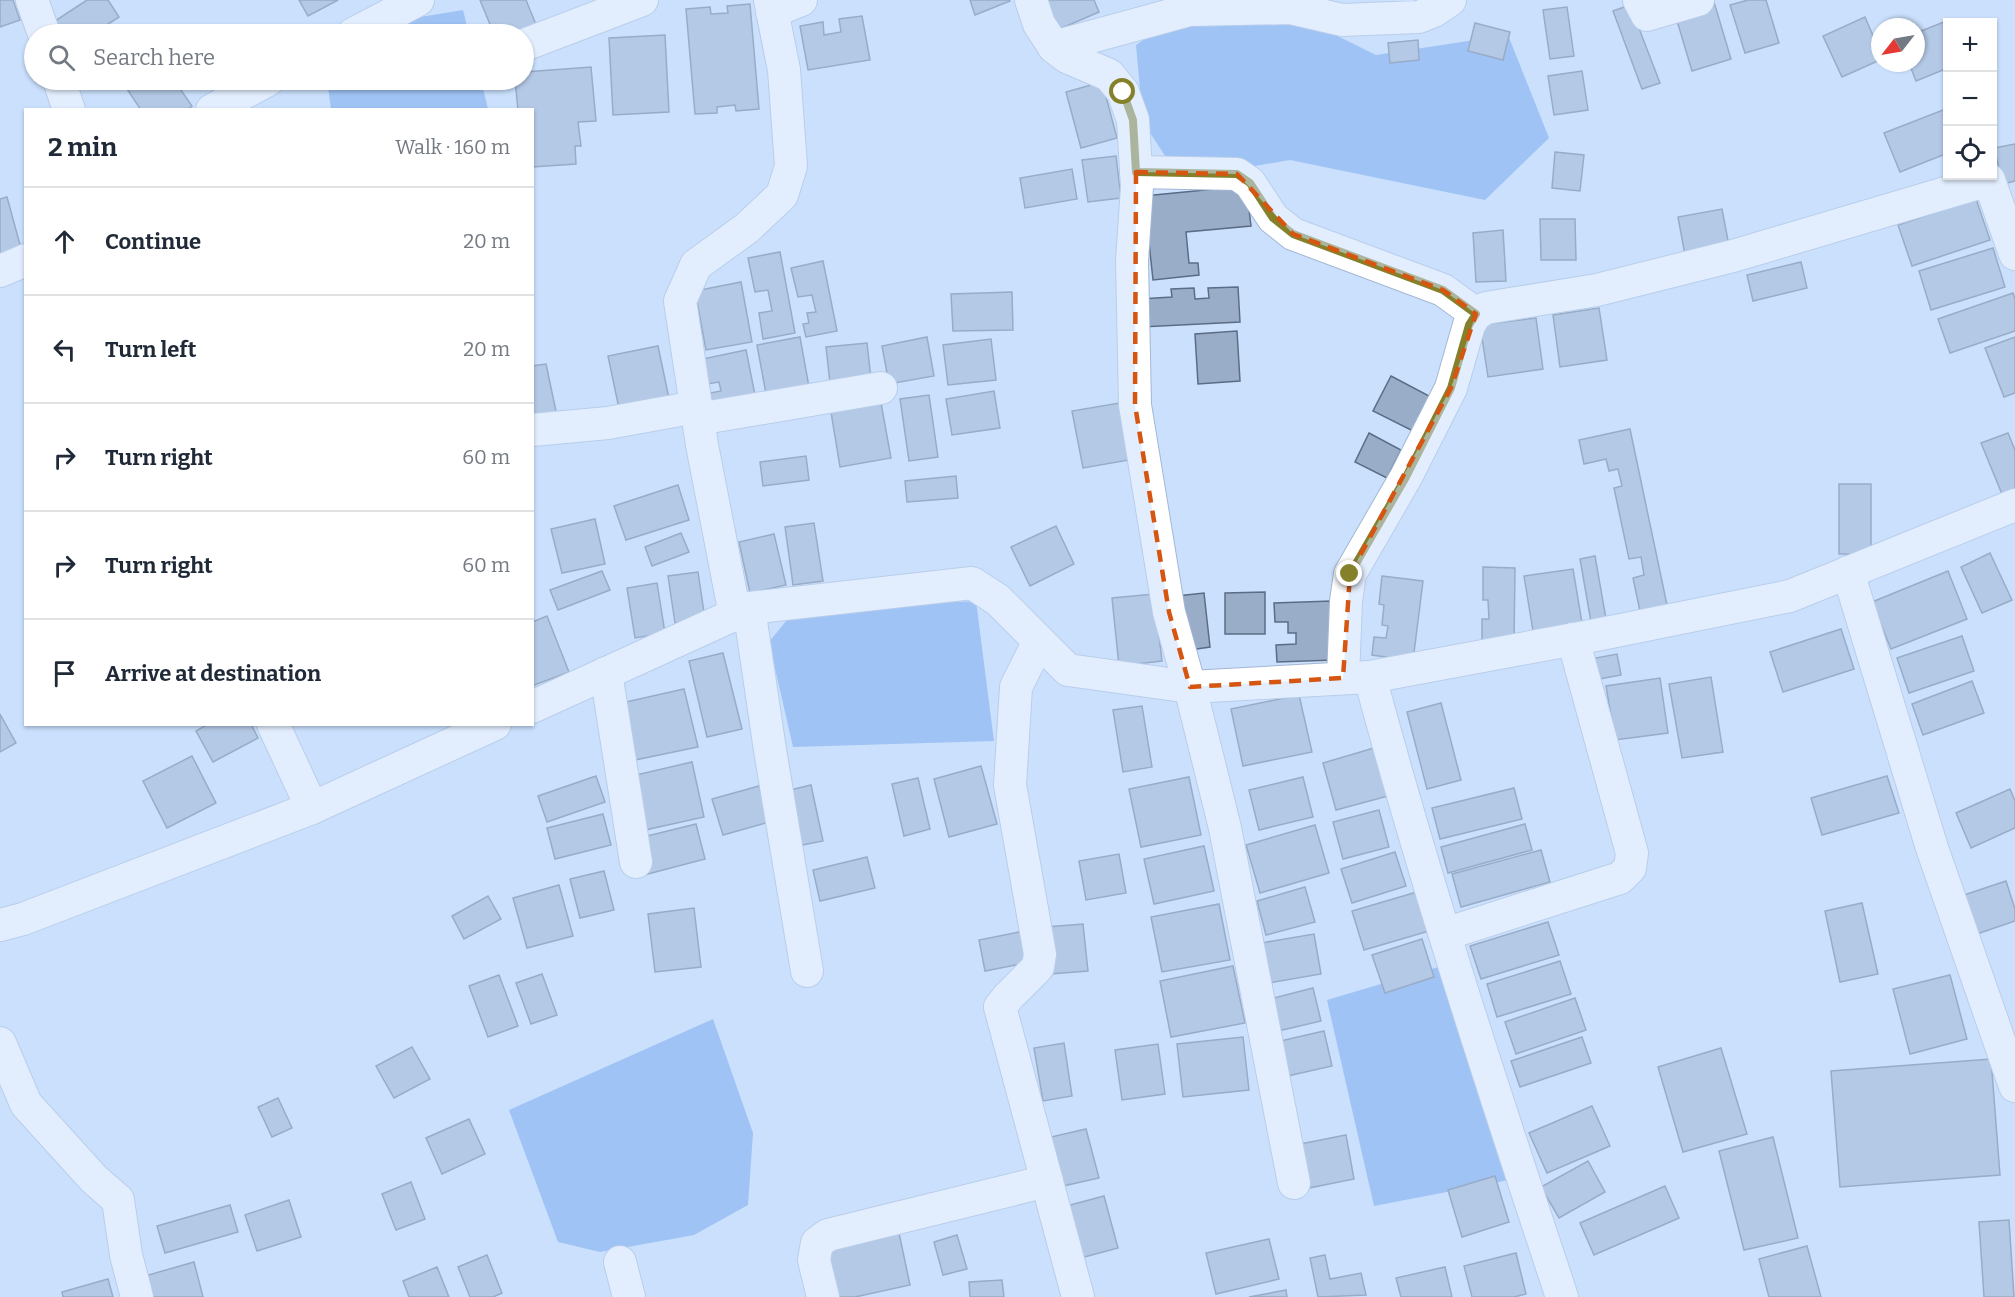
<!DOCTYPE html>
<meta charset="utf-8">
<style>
:root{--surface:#fff;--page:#f2f2f3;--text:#1f2937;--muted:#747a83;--line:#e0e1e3}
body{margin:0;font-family:Bitter,serif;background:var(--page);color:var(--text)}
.controls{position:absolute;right:18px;top:18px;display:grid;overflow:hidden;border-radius:0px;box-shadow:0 2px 4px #0004}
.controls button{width:54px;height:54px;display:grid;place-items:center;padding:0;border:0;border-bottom:2px solid var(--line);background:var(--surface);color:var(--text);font:30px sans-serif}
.compass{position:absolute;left:1871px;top:18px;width:54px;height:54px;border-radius:50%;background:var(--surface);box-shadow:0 2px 4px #0004;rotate:239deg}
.stop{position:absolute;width:18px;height:18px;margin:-14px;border:4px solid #85812a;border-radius:50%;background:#fff}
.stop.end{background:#85812a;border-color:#fff;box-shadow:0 2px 6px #0008}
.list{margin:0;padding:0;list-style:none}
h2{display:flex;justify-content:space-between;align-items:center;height:78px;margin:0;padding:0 24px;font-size:26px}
h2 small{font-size:20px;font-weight:400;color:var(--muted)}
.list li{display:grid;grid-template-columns:39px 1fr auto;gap:18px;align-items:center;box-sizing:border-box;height:108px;padding:0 24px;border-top:2px solid var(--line)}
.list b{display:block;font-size:22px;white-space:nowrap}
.list em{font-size:20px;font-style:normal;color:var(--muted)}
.icon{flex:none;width:33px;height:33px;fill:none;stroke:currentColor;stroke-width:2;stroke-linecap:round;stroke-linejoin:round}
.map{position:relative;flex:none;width:2015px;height:1297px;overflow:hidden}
.search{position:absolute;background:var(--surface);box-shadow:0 2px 4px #0004;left:24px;top:24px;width:510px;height:66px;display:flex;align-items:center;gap:15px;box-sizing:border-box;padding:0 21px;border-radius:33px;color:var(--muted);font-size:22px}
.panel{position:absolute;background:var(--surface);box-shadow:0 2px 4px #0004;left:24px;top:108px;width:510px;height:618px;border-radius:0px}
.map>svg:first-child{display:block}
</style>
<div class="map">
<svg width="2015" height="1297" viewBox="0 0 2015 1297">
<rect width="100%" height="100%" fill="#cbe0fd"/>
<g fill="#6a9fe8">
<polygon points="463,10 469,34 389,34 408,19"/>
<polygon points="1291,13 1376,55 1508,35 1549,138 1485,200 1290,160 1180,179 1143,122 1136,45 1176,18"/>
<polygon points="337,80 481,80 488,109 331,109 328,87"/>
<polygon points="976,601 994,741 793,747 769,642 795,610"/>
<polygon points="1445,965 1509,1180 1374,1206 1327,1000"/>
<polygon points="713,1019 753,1133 748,1205 694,1235 600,1252 558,1242 509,1110"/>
</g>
<g fill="#99adc9" stroke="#5b6d86" stroke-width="1.5">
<polygon points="0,0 13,0 20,20 0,27"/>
<polygon points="87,0 108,0 119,17 93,34 64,34 55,21"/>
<polygon points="299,0 338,0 308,16"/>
<polygon points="480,0 526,0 537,27 518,34 494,34"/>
<polygon points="970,0 1009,0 1010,1 975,15"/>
<polygon points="1041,0 1094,0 1099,12 1055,31"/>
<polygon points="1748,0 1766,0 1779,43 1745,53 1730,5"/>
<polygon points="1714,2 1731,59 1692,71 1675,14"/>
<polygon points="750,4 759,109 736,111 735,105 717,107 717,113 695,114 686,9 710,7 711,14 728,13 727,6"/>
<polygon points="1630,5 1660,83 1642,89 1613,11"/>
<polygon points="1567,7 1574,56 1550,59 1543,10"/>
<polygon points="862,16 870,60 808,70 800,26 823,22 824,35 841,32 839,19"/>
<polygon points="1865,17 1880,52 1880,60 1842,77 1823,36"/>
<polygon points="1949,20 1950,22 1948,22 1948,68 1916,81 1909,63 1916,63 1916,33"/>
<polygon points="1475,23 1510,32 1503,60 1468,51"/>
<polygon points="665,35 669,112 613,115 609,38"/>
<polygon points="1418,40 1419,60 1390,63 1388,43"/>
<polygon points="591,67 596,121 578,122 581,146 575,146 576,164 532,167 532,110 518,110 515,80 524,80 524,72"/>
<polygon points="1582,71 1588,110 1554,115 1548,76"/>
<polygon points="128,80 174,80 192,106 187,110 141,110 123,83"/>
<polygon points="1102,82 1117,138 1081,148 1066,92"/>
<polygon points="1948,108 1948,153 1900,172 1884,133"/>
<polygon points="2015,144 2015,181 2003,184 1994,148"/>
<polygon points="1555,152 1584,155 1580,191 1552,188"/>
<polygon points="1116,156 1121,198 1088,202 1082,160"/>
<polygon points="1072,169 1077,199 1025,208 1020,178"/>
<polygon points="1246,186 1251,226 1186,232 1189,263 1198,263 1199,275 1153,280 1144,196"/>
<polygon points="7,197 22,252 0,258 0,199"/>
<polygon points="1976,199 1990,240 1912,266 1898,225"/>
<polygon points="1722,209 1729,246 1685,255 1678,217"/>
<polygon points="1540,219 1575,219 1576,260 1541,260"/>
<polygon points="1503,230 1506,281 1476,282 1473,233"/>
<polygon points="1993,248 2005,287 1931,310 1919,271"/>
<polygon points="780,252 795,333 763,339 759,313 772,311 768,290 755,292 748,258"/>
<polygon points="823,261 837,331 806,337 803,324 809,323 807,313 816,312 812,295 798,297 791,268"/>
<polygon points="1801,262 1807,288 1753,301 1747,275"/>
<polygon points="741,282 752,342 706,350 695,291"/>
<polygon points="1238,287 1240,322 1141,327 1140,299 1172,297 1171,289 1194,288 1195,299 1209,298 1208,288"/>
<polygon points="1012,292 1013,330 953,331 951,294"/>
<polygon points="2013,293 2015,299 2015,331 1950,353 1938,319"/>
<polygon points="1599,308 1607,360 1560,367 1553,315"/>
<polygon points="1536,318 1543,369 1488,377 1480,325"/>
<polygon points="1237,331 1240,381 1198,384 1195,334"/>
<polygon points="800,337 809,387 766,394 757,345"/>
<polygon points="927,337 934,376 889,384 882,346"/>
<polygon points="2015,337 2015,393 2004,397 1985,348"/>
<polygon points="991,339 996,380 948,385 943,345"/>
<polygon points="867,343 872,388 831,392 826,347"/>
<polygon points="658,346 671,408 621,418 608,356"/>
<polygon points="746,350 755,395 707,405 705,394 721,391 719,382 707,384 698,360"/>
<polygon points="546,364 557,416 532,421 532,366"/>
<polygon points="1391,376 1431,397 1413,431 1373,411"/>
<polygon points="994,391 1000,428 952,435 946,399"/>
<polygon points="929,395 938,457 909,461 900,399"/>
<polygon points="1125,402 1135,459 1083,468 1072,411"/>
<polygon points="881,403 891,458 840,467 831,412"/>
<polygon points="1630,429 1667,605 1640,611 1633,578 1644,575 1641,557 1629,559 1614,488 1622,486 1618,469 1609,471 1606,459 1584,464 1579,440"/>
<polygon points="1369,433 1401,450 1387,478 1355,462"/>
<polygon points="2008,433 2015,450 2015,489 2002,494 1981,443"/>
<polygon points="806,456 809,480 763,486 760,462"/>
<polygon points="956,476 958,498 907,502 905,481"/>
<rect x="1839" y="484" width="32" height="70"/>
<polygon points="678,485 689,520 626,540 614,506"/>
<polygon points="595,519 605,564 562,573 551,529"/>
<polygon points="814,523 823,581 793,585 785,527"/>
<polygon points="1056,526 1074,564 1030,586 1011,547"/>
<polygon points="681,533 689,552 652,566 645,547"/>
<polygon points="774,534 786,585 750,593 739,542"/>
<polygon points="1990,553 2012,600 1982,613 1961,567"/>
<polygon points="1595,556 1606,619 1591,622 1580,559"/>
<polygon points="1483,567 1515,568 1514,645 1482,645 1482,619 1489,619 1488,600 1483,600"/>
<polygon points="1573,569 1583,629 1534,637 1524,576"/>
<polygon points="602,571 610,590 558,610 550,590"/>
<polygon points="1948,571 1967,619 1891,649 1872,602"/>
<polygon points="698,572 705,619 675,623 668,576"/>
<polygon points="1382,576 1423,581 1413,661 1372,655 1374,637 1386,638 1388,626 1382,625 1384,605 1379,604"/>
<polygon points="657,583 665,633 635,638 627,588"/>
<polygon points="1265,592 1265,634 1225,634 1225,593"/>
<polygon points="1204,593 1210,647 1183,651 1177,596"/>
<polygon points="1154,594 1162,661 1119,666 1112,598"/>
<polygon points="1331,601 1334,660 1277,662 1276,645 1296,644 1296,633 1288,633 1288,622 1275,622 1274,603"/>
<polygon points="547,616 569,672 532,686 532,622"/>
<polygon points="1841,629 1854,669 1783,692 1770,652"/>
<polygon points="1962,636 1974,671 1909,693 1897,658"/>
<polygon points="723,653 742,729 707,737 689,661"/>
<polygon points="1617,654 1621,675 1589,681 1585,660"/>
<polygon points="1711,677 1723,752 1682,758 1669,684"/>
<polygon points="1660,678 1668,733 1615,740 1606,686"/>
<polygon points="1972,681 1984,713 1923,735 1912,704"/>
<polygon points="684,689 698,747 630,761 617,704"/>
<polygon points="1299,695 1312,752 1243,766 1231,709"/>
<polygon points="1441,703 1461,780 1427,789 1407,712"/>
<polygon points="1142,706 1152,767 1123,772 1113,710"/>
<polygon points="0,714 16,743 0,752"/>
<polygon points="208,724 251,724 258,738 213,762 196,731"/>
<polygon points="1374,748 1388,796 1336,810 1323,763"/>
<polygon points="192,756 216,803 167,828 143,781"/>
<polygon points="692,762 704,817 636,832 623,778"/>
<polygon points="981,766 997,824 949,837 934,779"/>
<polygon points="596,776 605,802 547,822 538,796"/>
<polygon points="1887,776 1899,813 1822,835 1811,798"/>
<polygon points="1189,777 1201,835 1141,847 1129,789"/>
<polygon points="1303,777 1313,817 1259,830 1249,790"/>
<polygon points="918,778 930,829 904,836 892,784"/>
<polygon points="811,785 823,841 797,846 786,791"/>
<polygon points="759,786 769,822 723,835 712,799"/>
<polygon points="1514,788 1522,819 1440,839 1432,808"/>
<polygon points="2010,789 2015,801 2015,828 1971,848 1956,813"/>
<polygon points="1379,810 1389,847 1343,859 1333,822"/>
<polygon points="603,814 611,845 555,859 547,828"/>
<polygon points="696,824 705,859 644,875 635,839"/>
<polygon points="1525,824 1532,850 1448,873 1441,847"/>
<polygon points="1315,825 1329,873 1260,893 1246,845"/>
<polygon points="1204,846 1214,891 1154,904 1144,859"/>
<polygon points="1541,850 1550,882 1461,907 1452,874"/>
<polygon points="1395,852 1406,886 1352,903 1341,869"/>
<polygon points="1119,854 1126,893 1086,900 1079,861"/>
<polygon points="867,857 875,888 820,901 813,870"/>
<polygon points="604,871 614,910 580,918 570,879"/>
<polygon points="2006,881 2015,909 2015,921 1977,934 1964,895"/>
<polygon points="559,885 573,936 527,948 513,898"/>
<polygon points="1305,887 1315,922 1266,935 1257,901"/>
<polygon points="1417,892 1429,931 1364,950 1352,911"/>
<polygon points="488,896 501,919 464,939 452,916"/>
<polygon points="1862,903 1878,974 1840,982 1825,911"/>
<polygon points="1219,904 1230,960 1162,972 1151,917"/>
<polygon points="694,908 701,967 655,972 648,914"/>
<polygon points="1548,922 1559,955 1481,979 1470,946"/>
<polygon points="1083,924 1088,971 1050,974 1046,927"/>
<polygon points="1024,931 1031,962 985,971 979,940"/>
<polygon points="1314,934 1321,974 1268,983 1261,943"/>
<polygon points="1422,939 1434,977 1385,993 1372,955"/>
<polygon points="1560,961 1571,994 1497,1017 1487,984"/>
<polygon points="1233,966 1245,1023 1171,1037 1160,981"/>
<polygon points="542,974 557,1015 531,1024 516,983"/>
<polygon points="499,975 518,1026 488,1037 469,986"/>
<polygon points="1950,975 1967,1039 1910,1054 1893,989"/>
<polygon points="1313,988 1321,1021 1278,1031 1270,999"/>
<polygon points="1575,998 1586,1030 1516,1054 1505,1022"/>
<polygon points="1324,1031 1332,1066 1283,1077 1276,1042"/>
<polygon points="1243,1037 1249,1090 1183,1097 1177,1044"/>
<polygon points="1582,1037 1591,1063 1520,1087 1511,1061"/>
<polygon points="1064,1043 1072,1096 1043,1101 1034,1048"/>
<polygon points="1158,1044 1165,1094 1122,1100 1115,1050"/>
<polygon points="412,1047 430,1079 394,1098 376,1066"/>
<polygon points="1721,1048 1747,1134 1683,1152 1658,1067"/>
<polygon points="1991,1059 2000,1175 1840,1187 1831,1071"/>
<polygon points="278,1098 292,1128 272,1137 258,1107"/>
<polygon points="1592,1106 1610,1146 1547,1173 1529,1133"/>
<polygon points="469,1119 485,1154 442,1174 426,1138"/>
<polygon points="1086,1129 1099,1178 1063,1186 1051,1137"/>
<polygon points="1346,1135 1354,1179 1304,1189 1295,1145"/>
<polygon points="1773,1137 1798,1238 1744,1250 1719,1151"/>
<polygon points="1588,1161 1605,1192 1559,1218 1541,1187"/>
<polygon points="1495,1176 1509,1222 1462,1237 1448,1190"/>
<polygon points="411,1182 425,1219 396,1230 382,1194"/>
<polygon points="1665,1186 1679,1218 1594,1255 1580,1223"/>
<polygon points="1104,1196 1118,1248 1073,1260 1059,1208"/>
<polygon points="289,1200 301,1237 257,1251 245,1215"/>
<polygon points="230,1205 238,1232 165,1253 157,1226"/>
<polygon points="2009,1220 2014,1297 1984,1297 1979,1222"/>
<polygon points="899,1233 910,1285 855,1297 838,1297 827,1249"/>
<polygon points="957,1235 967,1269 943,1275 934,1242"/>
<polygon points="1269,1239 1279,1279 1216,1294 1206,1253"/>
<polygon points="1807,1246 1821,1297 1769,1297 1759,1259"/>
<polygon points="1516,1253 1526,1294 1514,1297 1472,1297 1464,1266"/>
<polygon points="487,1255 502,1293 493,1297 470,1297 458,1267"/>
<polygon points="1325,1255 1330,1279 1361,1273 1366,1295 1318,1297 1310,1258"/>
<polygon points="194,1262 203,1297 151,1297 145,1276"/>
<polygon points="437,1267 449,1297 409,1297 403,1281"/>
<polygon points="1445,1267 1452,1297 1401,1297 1396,1278"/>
<polygon points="108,1279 113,1297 63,1297 62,1292"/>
<polygon points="1002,1280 1004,1297 970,1297 969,1282"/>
<polygon points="1286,1290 1287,1297 1249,1297"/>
</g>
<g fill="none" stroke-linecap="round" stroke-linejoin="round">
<defs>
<g id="minor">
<polyline points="32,0 44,34"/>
<polyline points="1031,0 1039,24 1054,47 1067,57 1109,75 1123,92 1133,120 1137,187 1132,261 1135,405 1169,612 1190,687 1225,828 1294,1183"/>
<polyline points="1639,0 1647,15 1698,0"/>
<polyline points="772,12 801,0"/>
<polyline points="353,34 418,0"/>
<polyline points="524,45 642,0"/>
<polyline points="1054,47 1189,10 1290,8 1342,20 1419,17 1434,11 1450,0"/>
<polyline points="59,80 69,110"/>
<polyline points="212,110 268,80"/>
<polyline points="1136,172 1237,174 1250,183 1273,218 1293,234 1443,290 1476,314"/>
<polyline points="0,271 26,260"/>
<polyline points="698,419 881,388"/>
<polyline points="532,430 608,423 696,407"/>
<polyline points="1848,572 1932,848 2015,1086"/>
<polyline points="749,608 770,750 807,971"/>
<polyline points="735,615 702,445 680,301 696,265 747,228 782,195 791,166 784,70 770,0"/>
<polyline points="1039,641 1016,687 1010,785 1040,954 1038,967 1009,996 1000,1007 1078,1297"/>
<polyline points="606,673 636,862"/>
<path d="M1370,677C1426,886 1494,1092 1562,1297"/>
<polyline points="1343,678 1346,601 1350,574 1406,477 1451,388 1469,325 1476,314 1486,308 1597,290 1733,256 1989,180 2015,254"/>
<polyline points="532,707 749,608 972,583 998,600 1068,670 1190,687 1370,677 1596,635 1790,596 2015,505"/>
<polyline points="273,724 312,808"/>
<polyline points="0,925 23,919 312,808 495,724"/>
<polyline points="1445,934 1620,878 1630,868 1632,853 1573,639"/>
<polyline points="0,1043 26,1104 94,1179 118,1200 126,1255 137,1297"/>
<polyline points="620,1262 629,1297"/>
<polyline points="823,1297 814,1260 817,1243 828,1235 1047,1181"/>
</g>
</defs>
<use href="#minor" stroke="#a3b7d4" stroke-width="34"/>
<use href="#minor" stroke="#fff" stroke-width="32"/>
</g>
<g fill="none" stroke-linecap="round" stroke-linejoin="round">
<polyline stroke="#85812a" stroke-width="8" points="1123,92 1133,120 1136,172 1237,174 1250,183 1273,218 1293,234 1443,290 1476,314 1469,325 1451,388 1406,477 1350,574"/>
</g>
<path d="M0 0H2015V1297H0ZM1136,172L1237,174L1293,234L1443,290L1476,314L1451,388L1350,574L1343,678L1190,687L1169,612L1135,405Z" fill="#cbe0fd" fill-opacity=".55" fill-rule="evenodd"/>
<path fill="none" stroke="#d55511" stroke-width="4.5" stroke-dasharray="12 8" stroke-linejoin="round" d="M1136,172L1237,174L1293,234L1443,290L1476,314L1451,388L1350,574L1343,678L1190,687L1169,612L1135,405Z"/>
</svg>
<div class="controls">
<button>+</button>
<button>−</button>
<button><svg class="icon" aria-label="locate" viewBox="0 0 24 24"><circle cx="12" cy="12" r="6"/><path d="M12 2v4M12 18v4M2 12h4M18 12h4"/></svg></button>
</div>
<svg class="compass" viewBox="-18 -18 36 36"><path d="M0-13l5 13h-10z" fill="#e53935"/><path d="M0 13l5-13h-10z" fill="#747a83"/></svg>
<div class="stop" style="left:1123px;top:92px"></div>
<div class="stop end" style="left:1350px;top:574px"></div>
<div class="search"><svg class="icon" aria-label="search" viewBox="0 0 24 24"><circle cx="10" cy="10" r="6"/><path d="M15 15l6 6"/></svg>Search here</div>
<section class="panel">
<h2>2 min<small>Walk · 160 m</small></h2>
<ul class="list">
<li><svg class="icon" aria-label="ahead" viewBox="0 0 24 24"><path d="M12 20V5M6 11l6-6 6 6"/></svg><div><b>Continue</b></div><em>20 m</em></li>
<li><svg class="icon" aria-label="left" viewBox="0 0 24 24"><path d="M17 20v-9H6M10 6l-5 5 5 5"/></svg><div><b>Turn left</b></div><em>20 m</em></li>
<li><svg class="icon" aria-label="right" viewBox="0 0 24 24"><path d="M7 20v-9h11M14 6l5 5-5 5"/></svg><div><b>Turn right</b></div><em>60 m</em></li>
<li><svg class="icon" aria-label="right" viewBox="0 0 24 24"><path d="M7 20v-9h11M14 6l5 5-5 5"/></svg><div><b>Turn right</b></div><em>60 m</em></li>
<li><svg class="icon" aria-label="arrive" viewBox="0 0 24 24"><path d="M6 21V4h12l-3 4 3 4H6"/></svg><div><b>Arrive at destination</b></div></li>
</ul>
</section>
</div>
